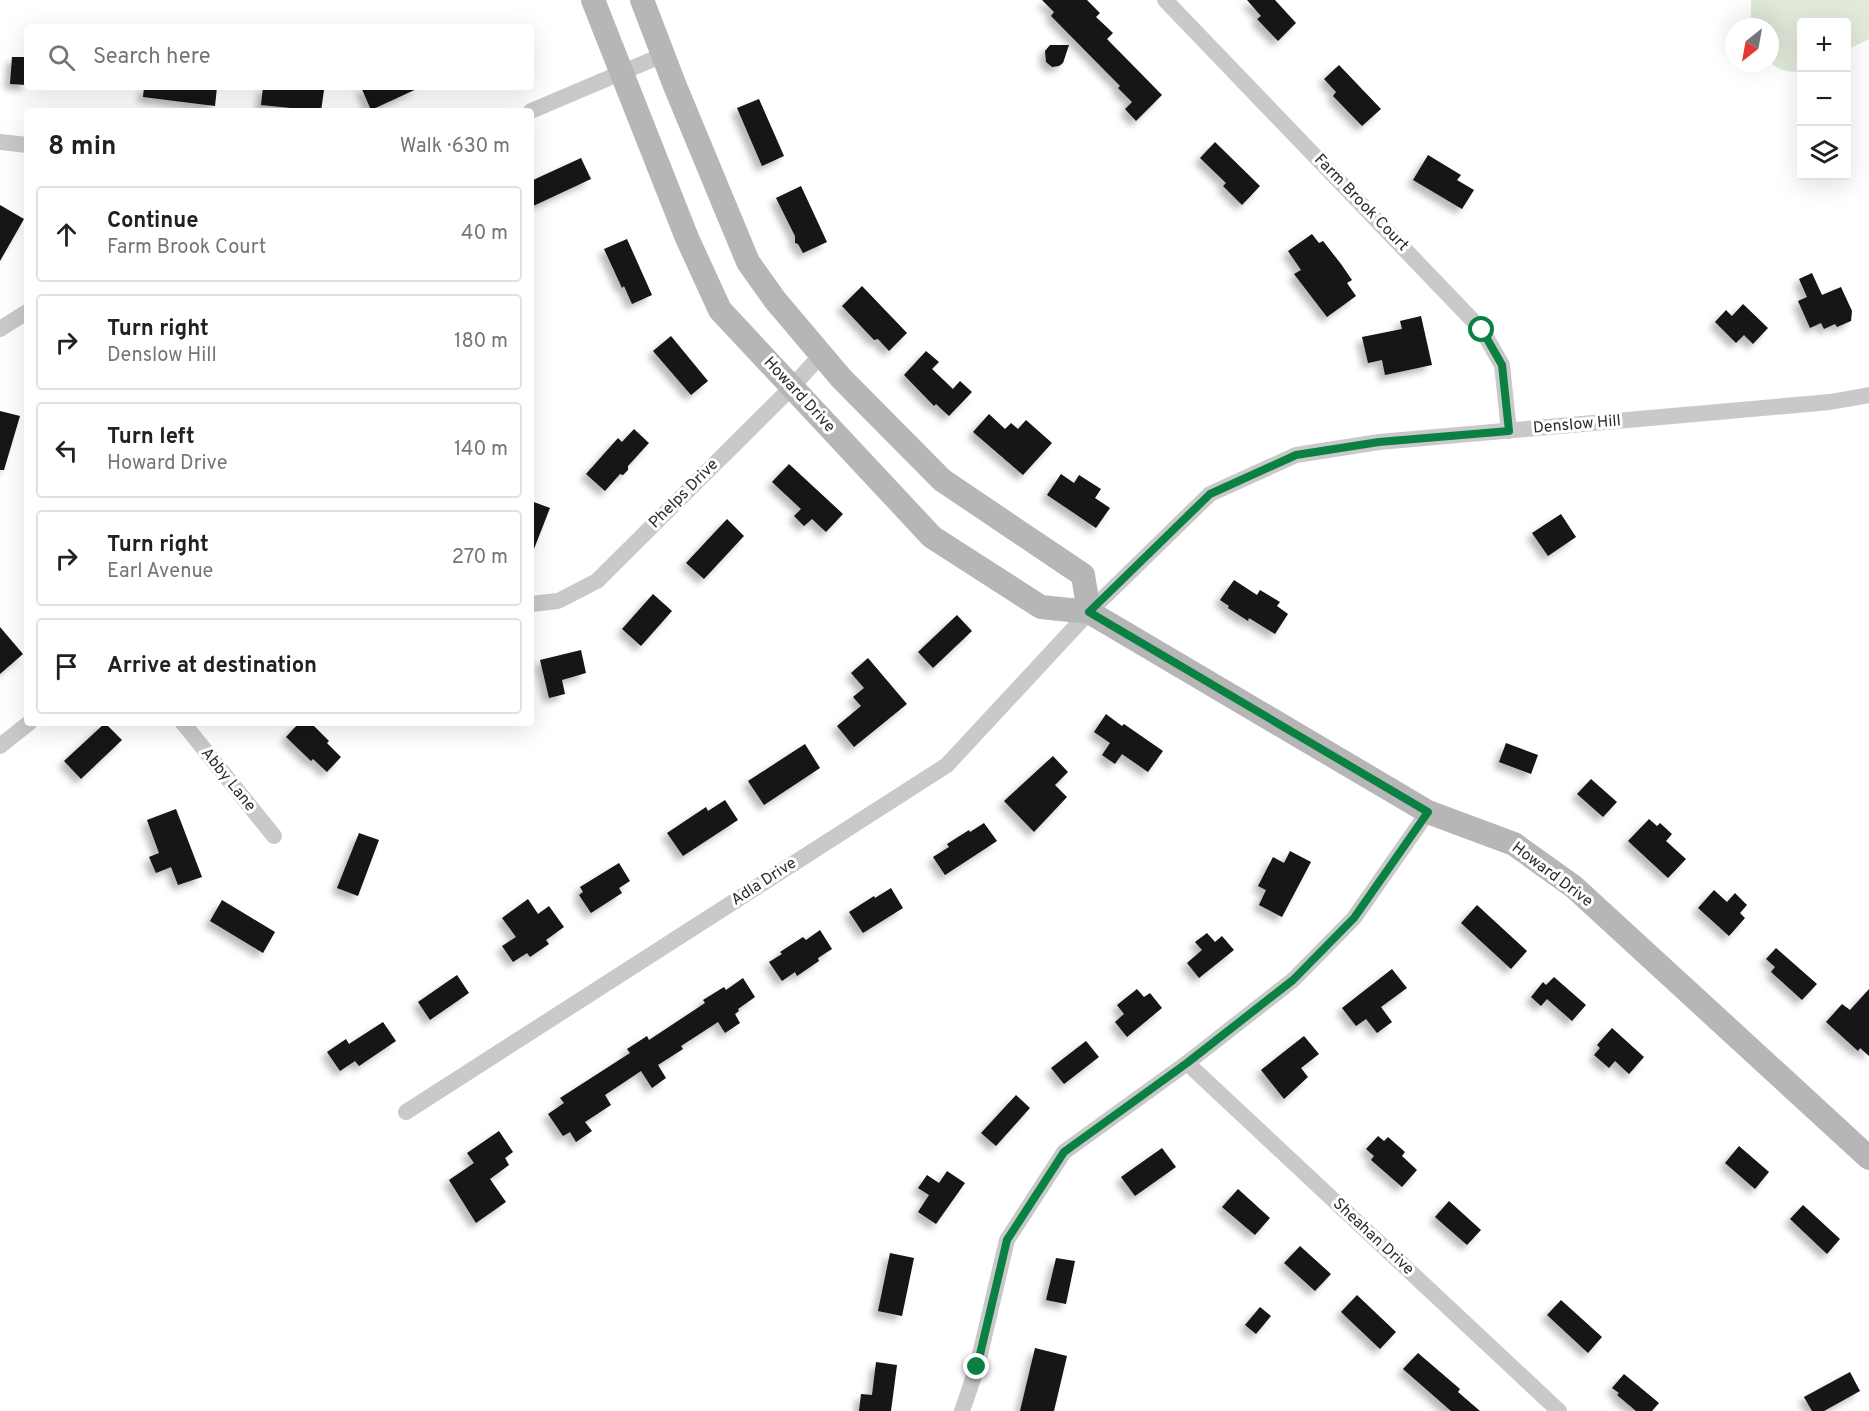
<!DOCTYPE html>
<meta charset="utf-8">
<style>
:root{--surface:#fff;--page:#f6f6f6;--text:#202124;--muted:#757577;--line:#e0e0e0}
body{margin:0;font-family:Overpass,sans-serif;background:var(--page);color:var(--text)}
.controls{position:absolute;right:18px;top:18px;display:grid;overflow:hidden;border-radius:6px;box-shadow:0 6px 24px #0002}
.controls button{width:54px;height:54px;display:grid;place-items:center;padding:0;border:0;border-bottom:2px solid var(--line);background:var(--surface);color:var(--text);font:30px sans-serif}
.compass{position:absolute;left:1725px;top:18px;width:54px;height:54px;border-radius:50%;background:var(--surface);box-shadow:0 6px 24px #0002;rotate:211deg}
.stop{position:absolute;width:18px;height:18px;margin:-14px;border:4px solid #0b8043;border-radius:50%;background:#fff}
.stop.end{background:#0b8043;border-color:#fff;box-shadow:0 2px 6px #0008}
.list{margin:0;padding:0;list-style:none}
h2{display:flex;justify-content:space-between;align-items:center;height:78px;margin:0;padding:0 24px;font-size:26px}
h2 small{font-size:20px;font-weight:400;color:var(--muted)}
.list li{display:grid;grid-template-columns:39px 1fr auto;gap:18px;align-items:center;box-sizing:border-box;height:96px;margin:0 12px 12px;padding:0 12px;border:2px solid var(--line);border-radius:6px}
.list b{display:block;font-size:22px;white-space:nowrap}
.list p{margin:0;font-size:20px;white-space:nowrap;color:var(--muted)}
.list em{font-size:20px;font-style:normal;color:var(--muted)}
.icon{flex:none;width:33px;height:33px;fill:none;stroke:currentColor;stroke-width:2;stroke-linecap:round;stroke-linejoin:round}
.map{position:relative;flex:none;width:1869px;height:1411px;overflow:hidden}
.search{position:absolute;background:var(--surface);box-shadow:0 6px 24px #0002;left:24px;top:24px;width:510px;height:66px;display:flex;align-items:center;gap:15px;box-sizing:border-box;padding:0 21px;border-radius:6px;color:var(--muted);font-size:22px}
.panel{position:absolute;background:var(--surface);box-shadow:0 6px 24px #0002;left:24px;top:108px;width:510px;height:618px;border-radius:6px}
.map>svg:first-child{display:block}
</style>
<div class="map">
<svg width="1869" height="1411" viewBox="0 0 1869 1411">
<defs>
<filter id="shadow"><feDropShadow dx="-5.5" dy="5.5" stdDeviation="3" flood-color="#0004"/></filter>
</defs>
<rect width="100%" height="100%" fill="#fff"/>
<path fill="#e1ead9" d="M1751,0H1869V39L1847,50L1846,22H1802L1801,71C1789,73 1779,71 1770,62V27H1751Z"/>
<g fill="#131313" filter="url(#shadow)">
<polygon points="1042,0 1087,0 1100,13 1096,17 1113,33 1107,39 1162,95 1136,121 1125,109 1132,102 1118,88 1120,86 1051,16 1054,12"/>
<polygon points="1247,0 1275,0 1296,23 1278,41 1257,19 1261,16"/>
<polygon points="1050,45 1069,45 1063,63 1059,66 1052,67 1046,62 1045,51"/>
<polygon points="12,57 27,57 27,85 10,84"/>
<polygon points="1339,65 1381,109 1362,126 1333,96 1336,92 1324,79"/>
<polygon points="144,87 217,87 215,106 143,97"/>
<polygon points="263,87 301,87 324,90 321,111 261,105"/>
<polygon points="361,87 421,87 371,110"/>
<polygon points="759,99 784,156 762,166 737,108"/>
<polygon points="1215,142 1260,186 1242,205 1223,186 1226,183 1200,158"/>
<polygon points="1428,155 1461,175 1457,180 1474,190 1462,209 1413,180"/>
<polygon points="581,158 591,179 531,207 531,181"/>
<polygon points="801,186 827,242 803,253 798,244 795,243 795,236 776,198"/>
<polygon points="0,205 24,219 0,261"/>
<polygon points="1312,234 1319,243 1323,241 1341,264 1352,280 1347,283 1356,296 1327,317 1294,274 1301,270 1288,251"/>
<polygon points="627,239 652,295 632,304 624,286 622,288 604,249"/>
<polygon points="1812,273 1822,295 1841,287 1852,311 1851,321 1837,327 1835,324 1824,329 1821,323 1810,328 1798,301 1807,297 1799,279"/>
<polygon points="862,286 907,333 889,351 878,339 874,340 842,306"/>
<polygon points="1743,304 1768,328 1753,344 1744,335 1736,343 1715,322 1726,310 1732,316"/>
<polygon points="1421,316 1432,365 1385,375 1382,360 1368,363 1362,337 1402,329 1400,321"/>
<polygon points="671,336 708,381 691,395 653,351"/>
<polygon points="926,351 939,362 932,369 953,389 960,381 972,392 949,416 936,404 934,406 904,375"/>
<polygon points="0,411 20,416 4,470 0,470"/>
<polygon points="989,414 1005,429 1011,423 1018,429 1026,420 1052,443 1023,475 973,432"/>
<polygon points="634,429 649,443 628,466 628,470 623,475 620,474 605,491 586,474 618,438 622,442"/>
<polygon points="789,464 843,514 826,532 812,519 804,526 794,516 801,509 772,482"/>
<polygon points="1061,474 1074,483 1079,475 1101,489 1095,498 1110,508 1096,528 1047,495"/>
<polygon points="531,501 550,508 532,554 531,553"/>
<polygon points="1561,514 1576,537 1548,556 1532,533"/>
<polygon points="727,519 744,536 704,579 686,563"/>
<polygon points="1234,580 1257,595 1260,590 1280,602 1277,606 1288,614 1275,634 1249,618 1248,621 1228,608 1229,606 1220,600"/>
<polygon points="653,594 672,611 641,646 622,629"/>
<polygon points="957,615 972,631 933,668 918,652"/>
<polygon points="0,627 23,654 0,674"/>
<polygon points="581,650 586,673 562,680 565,694 549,698 540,660"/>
<polygon points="868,658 907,704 854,747 837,726 861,706 853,697 864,688 851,673"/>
<polygon points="1106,714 1122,726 1124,724 1163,751 1148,772 1122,754 1115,764 1102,755 1110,743 1094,732"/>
<polygon points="105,723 122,740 81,779 64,761"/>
<polygon points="299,723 311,723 329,741 327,743 341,757 327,772 313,759 311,761 286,737"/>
<polygon points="1506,743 1538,755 1531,774 1499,762"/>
<polygon points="805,744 820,768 764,805 748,781"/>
<polygon points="1053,756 1068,772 1055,785 1067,797 1034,832 1004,801"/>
<polygon points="1591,779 1617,802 1603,817 1577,794"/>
<polygon points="725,800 738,820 683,856 667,833 706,807 708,811"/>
<polygon points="176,809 202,877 178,885 171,867 156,873 149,857 159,853 147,820"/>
<polygon points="1649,819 1657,826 1660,823 1672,834 1666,841 1686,859 1668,878 1628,841"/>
<polygon points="984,823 997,841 945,875 933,857 949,847 947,844 969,830 970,832"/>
<polygon points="359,833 379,840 358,896 337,888"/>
<polygon points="1290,851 1311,862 1282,917 1259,905 1266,890 1258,886 1273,857 1284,863"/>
<polygon points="619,863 630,881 619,888 622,893 591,913 579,895 583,892 580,887"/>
<polygon points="891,888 903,908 863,933 849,912 874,896 875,898"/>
<polygon points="1714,890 1727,902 1735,893 1747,905 1740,913 1745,918 1729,936 1698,908"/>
<polygon points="528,899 538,914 549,906 564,927 546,940 549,944 530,957 527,953 513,962 502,946 516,937 502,918"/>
<polygon points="222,900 275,932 263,953 210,921"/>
<polygon points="1477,905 1527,951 1511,969 1461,923"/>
<polygon points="820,930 832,949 818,958 819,961 797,976 795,972 782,981 769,962 782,954 780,952 803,937 806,940"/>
<polygon points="1207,933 1215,942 1222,936 1234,950 1199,978 1187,963 1202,950 1195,942"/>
<polygon points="1776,948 1817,984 1802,1000 1771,972 1775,967 1766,959"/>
<polygon points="1392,969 1407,988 1381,1007 1392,1022 1377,1033 1366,1019 1356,1026 1342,1008"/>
<polygon points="457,975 469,993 430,1020 418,1002"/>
<polygon points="1554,977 1586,1005 1572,1021 1547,999 1541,1006 1531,997 1543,982 1546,985"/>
<polygon points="743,978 755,997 738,1009 739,1011 735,1014 740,1023 725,1033 718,1022 681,1046 683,1049 658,1065 666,1078 652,1088 641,1071 605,1095 611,1105 585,1122 592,1131 576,1142 570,1132 563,1136 548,1114 564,1103 560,1098 630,1053 627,1049 647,1036 649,1040 705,1003 703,1000 724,987 726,990"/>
<polygon points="1137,989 1144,997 1150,993 1162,1008 1127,1037 1115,1022 1124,1014 1117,1005"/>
<polygon points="1869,989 1869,1056 1860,1048 1858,1051 1826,1022 1842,1004 1850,1010"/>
<polygon points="383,1022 396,1041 359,1066 355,1061 340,1071 327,1052 346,1039 349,1044"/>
<polygon points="1612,1028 1644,1057 1629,1074 1615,1061 1609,1068 1594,1055 1600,1048 1597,1045"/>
<polygon points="1304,1036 1319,1054 1301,1068 1308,1077 1284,1099 1261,1070"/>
<polygon points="1086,1041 1099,1057 1064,1084 1051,1068"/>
<polygon points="1016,1095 1030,1108 996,1146 981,1133"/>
<polygon points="499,1131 513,1152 505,1158 509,1165 490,1179 506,1202 476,1223 449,1180 474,1163 467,1153"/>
<polygon points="1378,1136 1384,1141 1388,1137 1405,1152 1402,1156 1417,1170 1402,1187 1371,1160 1374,1156 1366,1149"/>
<polygon points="1739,1146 1769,1172 1755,1189 1725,1163"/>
<polygon points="1162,1148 1176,1167 1135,1196 1121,1177"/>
<polygon points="947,1171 965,1183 936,1224 918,1212 929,1195 918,1188 927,1175 939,1183"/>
<polygon points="1238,1189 1270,1218 1255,1235 1222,1207"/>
<polygon points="1449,1201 1481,1230 1467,1245 1435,1217"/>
<polygon points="1803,1205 1840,1239 1827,1254 1790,1219"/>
<polygon points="1300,1246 1331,1274 1315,1291 1284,1263"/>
<polygon points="890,1253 914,1258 902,1316 878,1311"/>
<polygon points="1056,1258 1075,1261 1066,1304 1046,1300"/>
<polygon points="1357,1295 1396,1332 1380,1349 1341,1312"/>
<polygon points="1561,1300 1602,1337 1588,1353 1547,1315"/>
<polygon points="1260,1307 1271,1316 1256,1334 1245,1325"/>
<polygon points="1035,1348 1067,1356 1054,1411 1020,1411"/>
<polygon points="1418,1353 1460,1389 1458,1392 1480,1411 1451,1411 1403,1369"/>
<polygon points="876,1362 897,1365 891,1411 859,1411 861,1394 872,1395"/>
<polygon points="1850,1372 1860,1391 1824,1411 1812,1411 1804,1397"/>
<polygon points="1624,1374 1659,1403 1652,1411 1636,1411 1617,1395 1619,1393 1612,1388"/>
</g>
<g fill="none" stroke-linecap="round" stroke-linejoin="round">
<g stroke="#c9c9c9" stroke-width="16">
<polyline points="1165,0 1482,330 1502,365 1509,431"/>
<polyline points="531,111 663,55"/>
<polyline points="0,142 27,145"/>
<polyline points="0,329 27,312"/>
<polyline points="531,604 558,601 597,581 791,388 821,355"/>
<polyline points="183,723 274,836"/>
<polyline points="0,746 29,723"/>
<polyline points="1187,1063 1559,1411"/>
<polyline points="406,1112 947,765 1089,612 1210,494 1296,455 1379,442 1830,402 1869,395"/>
<polyline points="962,1411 977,1367 1007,1240 1064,1152 1187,1063 1293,980 1354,918 1428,812"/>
</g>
<g stroke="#b6b6b6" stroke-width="24">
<polyline points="593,0 687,238 720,310 932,537 1041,607 1089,612 1428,812 1514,844 1574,887 1869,1158"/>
<polyline points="642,0 675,86 748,262 775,300 841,378 942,480 1083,575 1089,612"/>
</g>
</g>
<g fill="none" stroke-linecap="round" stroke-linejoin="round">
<polyline stroke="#0b8043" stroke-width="8" points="977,1367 1007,1240 1064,1152 1187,1063 1293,980 1354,918 1428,812 1089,612 1210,494 1296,455 1379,442 1509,431 1502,365 1482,330"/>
</g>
<g text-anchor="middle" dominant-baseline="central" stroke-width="6" stroke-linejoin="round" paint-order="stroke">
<g font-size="16" fill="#2c2c2c" stroke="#fff">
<text transform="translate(1361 203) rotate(46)">Farm Brook Court</text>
<text transform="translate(799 395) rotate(47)">Howard Drive</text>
<text transform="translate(1577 425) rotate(-5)">Denslow Hill</text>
<text transform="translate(684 494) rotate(-45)">Phelps Drive</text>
<text transform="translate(228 780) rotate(51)">Abby Lane</text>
<text transform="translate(1552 875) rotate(37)">Howard Drive</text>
<text transform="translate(764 882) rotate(-33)">Adla Drive</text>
<text transform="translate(1373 1237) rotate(43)">Sheahan Drive</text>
</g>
</g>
</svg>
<div class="controls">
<button>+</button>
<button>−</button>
<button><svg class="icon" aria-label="layers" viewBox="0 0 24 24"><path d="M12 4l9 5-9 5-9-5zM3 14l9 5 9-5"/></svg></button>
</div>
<svg class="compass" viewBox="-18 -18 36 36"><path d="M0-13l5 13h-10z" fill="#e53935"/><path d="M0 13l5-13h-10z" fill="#757577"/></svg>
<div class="stop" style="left:1482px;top:330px"></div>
<div class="stop end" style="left:977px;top:1367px"></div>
<div class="search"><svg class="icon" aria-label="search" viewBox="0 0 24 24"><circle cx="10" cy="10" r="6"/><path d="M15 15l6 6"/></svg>Search here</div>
<section class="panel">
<h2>8 min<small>Walk · 630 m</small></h2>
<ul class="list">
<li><svg class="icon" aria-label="ahead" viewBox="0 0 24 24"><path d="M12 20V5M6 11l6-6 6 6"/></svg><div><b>Continue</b><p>Farm Brook Court</p></div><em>40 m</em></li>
<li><svg class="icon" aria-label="right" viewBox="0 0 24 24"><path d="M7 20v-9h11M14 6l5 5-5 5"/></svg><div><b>Turn right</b><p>Denslow Hill</p></div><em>180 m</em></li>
<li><svg class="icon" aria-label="left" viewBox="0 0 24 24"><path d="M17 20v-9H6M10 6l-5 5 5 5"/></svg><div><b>Turn left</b><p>Howard Drive</p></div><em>140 m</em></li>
<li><svg class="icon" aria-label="right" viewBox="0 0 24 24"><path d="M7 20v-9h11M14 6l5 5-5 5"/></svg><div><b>Turn right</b><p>Earl Avenue</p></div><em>270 m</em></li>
<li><svg class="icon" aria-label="arrive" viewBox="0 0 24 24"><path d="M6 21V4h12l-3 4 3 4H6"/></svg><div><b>Arrive at destination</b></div></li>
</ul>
</section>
</div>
